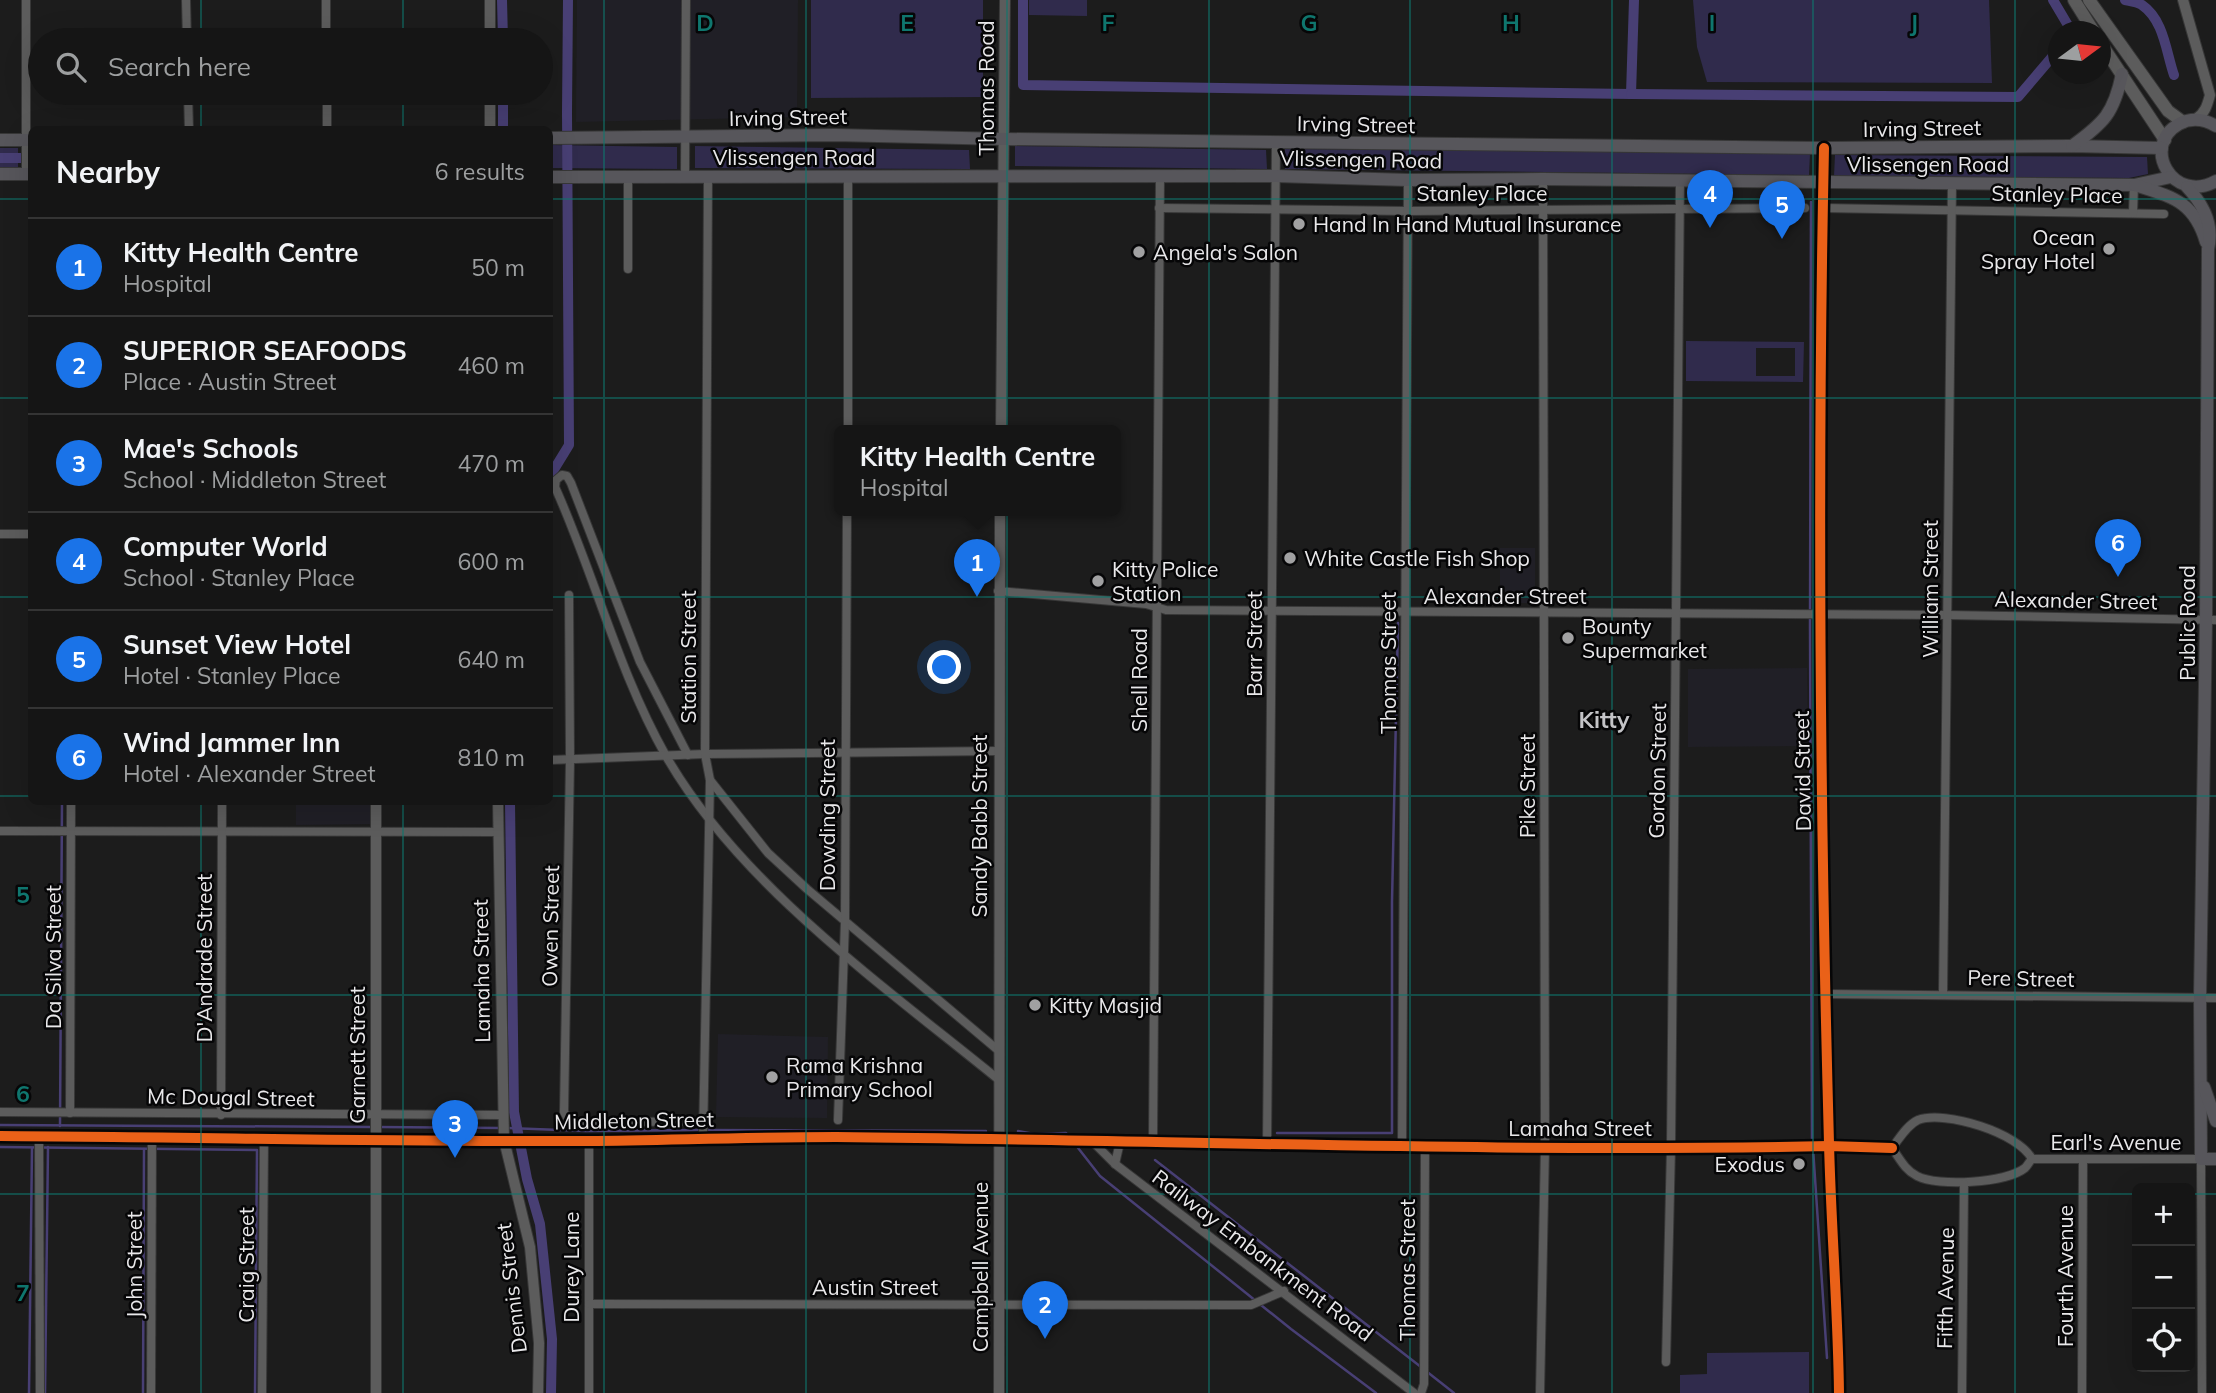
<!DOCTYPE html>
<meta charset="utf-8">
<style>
:root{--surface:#151515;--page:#222;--text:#f1f3f6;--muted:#9d9fa0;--line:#343434;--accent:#1a73e8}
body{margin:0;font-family:Mulish,sans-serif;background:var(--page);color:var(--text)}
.controls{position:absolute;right:21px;bottom:21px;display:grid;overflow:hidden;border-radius:10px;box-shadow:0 7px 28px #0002}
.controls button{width:63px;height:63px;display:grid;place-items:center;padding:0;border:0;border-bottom:2px solid var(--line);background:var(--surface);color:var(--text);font:35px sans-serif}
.compass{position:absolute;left:2048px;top:21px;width:63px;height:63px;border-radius:50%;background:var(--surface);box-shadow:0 7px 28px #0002;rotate:75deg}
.you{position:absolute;left:945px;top:668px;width:24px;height:24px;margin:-18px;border:5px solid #fff;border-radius:50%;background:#1a73e8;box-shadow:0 0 0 10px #1a73e833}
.badge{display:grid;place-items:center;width:46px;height:46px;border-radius:50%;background:var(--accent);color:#fff;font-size:23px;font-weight:700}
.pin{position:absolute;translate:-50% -58px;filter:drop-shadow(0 2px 4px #0008)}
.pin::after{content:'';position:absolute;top:37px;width:24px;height:21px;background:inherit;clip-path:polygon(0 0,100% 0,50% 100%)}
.popup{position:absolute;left:834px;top:425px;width:287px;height:91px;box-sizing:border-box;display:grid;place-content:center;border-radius:10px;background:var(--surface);filter:drop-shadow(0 2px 5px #0005);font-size:23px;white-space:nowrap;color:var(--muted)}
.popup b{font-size:26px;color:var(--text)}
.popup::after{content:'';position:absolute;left:50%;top:100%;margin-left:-14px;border:14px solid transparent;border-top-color:var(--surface)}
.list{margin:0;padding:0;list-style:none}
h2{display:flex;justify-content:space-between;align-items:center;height:91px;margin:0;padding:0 28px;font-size:30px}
h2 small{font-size:23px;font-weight:400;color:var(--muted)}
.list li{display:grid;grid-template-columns:46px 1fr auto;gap:21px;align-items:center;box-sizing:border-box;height:98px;padding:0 28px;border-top:2px solid var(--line)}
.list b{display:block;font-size:26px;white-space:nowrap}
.list p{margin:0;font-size:23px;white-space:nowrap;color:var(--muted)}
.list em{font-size:23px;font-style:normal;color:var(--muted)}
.icon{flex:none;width:38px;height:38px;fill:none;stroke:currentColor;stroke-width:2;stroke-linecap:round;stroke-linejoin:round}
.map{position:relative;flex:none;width:2216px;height:1393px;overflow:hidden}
.search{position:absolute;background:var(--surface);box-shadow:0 7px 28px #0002;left:28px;top:28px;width:525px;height:77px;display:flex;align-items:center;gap:18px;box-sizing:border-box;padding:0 24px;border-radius:38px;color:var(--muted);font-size:26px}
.panel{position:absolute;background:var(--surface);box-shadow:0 7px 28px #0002;left:28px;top:126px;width:525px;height:679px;border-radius:10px}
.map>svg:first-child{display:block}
</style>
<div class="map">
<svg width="2216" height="1393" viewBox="0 0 2216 1393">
<rect width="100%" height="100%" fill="#1c1c1c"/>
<g fill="#201f26">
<polygon points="577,0 798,0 797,117 576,122"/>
<rect x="1500" y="548" width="35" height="55"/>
<polygon points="1807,668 1808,746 1688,747 1688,669"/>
<polygon points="296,802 372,802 372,824 296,825"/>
<polygon points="718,1034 828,1037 827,1118 716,1117"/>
</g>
<g fill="#302b4c" fill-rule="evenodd">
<polygon points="811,0 983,0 983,97 811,98"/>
<polygon points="1029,0 1087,0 1087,16 1029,15"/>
<polygon points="1693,0 1989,0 1992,83 1707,82 1697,47"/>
<polygon points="550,145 677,147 677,169 550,168"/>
<polygon points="695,146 969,150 970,169 695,168"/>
<polygon points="1015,146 1266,150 1267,169 1015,166"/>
<rect x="0" y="148" width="18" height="19"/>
<polygon points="1285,149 1810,154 1809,175 1285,169"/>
<polygon points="1835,155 2147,157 2148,174 2129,178 1834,176"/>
<path d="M1686,341L1804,342L1803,382L1686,381ZM1756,348H1795V376H1756Z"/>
<polygon points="1809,1352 1809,1393 1680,1393 1680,1375 1707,1374 1707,1353"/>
</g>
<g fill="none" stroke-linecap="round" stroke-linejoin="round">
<g stroke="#483f74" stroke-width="2.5">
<polyline points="1811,202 1810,627 1812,1142"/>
<polyline points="0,1125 371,1127"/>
<polyline points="60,1126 62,802"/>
<polyline points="378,1127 501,1128"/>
<polyline points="507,1128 586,1131 700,1130"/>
<polyline points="707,1130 986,1131"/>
<polyline points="1018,1131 1034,1134 1066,1133 1068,1136"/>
<polyline points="1277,1133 1392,1133 1392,902 1398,623"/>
<polyline points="1075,1144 1100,1176 1291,1329 1376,1393"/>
<polyline points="0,1147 257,1150 255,1393"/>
<polyline points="1813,1148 1827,1358"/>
<polyline points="1155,1160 1421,1367"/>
<polyline points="1426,1371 1454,1393"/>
<polyline points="29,1393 32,1148"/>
<polyline points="45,1393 48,1147"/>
<polyline points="143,1393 144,1149"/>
</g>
<g stroke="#483f74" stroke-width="10">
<polyline points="502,0 503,40"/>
<polyline points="1023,0 1023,85 1631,94 1634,0"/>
<polyline points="2053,0 2072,32"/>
<path d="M2125,0C2130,1 2138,2 2142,5C2164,20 2166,52 2174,75"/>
<polyline points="503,93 503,130"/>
<polyline points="1631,94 2018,97 2058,50"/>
<polyline points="0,158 32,158"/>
<polyline points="550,476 569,445 567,112 568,0"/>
<polyline points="510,802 514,1112 527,1179 540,1224 552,1339 551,1393"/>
</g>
<defs>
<g id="minor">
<polyline points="26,0 26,174"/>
<polyline points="186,0 187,40"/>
<polyline points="326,0 326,40"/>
<polyline points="188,93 189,130"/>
<polyline points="327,93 327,130"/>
<polyline points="628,176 628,269"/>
<polyline points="685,176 686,0"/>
<polyline points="848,177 848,431"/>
<polyline points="1159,208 1408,211 1805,208"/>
<polyline points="1823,208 2164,214"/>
<polyline points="2133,213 2134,185"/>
<polyline points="0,534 32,534"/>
<polyline points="998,591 1146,604 1166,610 1947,615 2216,620"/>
<polyline points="569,595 570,760 564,1112 569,1121 575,1123 703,1121"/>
<path d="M688,755L640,662L571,483L567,476L562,475L556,480L555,487C595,576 618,671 666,756C740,885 885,987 999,1080"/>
<polyline points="550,760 705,754 998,751"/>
<polyline points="710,780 768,853 807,889 999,1051"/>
<polyline points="0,831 498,832"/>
<polyline points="1826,994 2216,998"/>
<polyline points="1943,995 1952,183"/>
<polyline points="0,1112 503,1115"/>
<polyline points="70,1113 71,802"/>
<polyline points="221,1115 222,802"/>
<polyline points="838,1120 845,922 847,511"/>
<polyline points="39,1137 40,1393"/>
<polyline points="703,1138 710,780 705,754 708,176"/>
<polyline points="589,1141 589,1393"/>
<polyline points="1153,1141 1160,176"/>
<polyline points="1094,1143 1115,1164 1414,1393"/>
<polyline points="1267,1146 1276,142"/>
<polyline points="1402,1146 1408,180"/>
<polyline points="1829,1146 1892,1148"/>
<path d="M1892,1148C1899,1139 1907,1125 1918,1120C1945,1110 2019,1133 2032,1159"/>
<path d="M1892,1148C1900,1159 1905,1170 1917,1176C1938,1187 2006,1183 2025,1168C2028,1165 2029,1162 2032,1159"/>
<polyline points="2032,1159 2201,1159 2202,1393"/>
<polyline points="1115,1164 1120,1142"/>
<polyline points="589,1304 1251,1305 1284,1291"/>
<polyline points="1666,1362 1671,1147 1680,181"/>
<polyline points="151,1393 152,1137"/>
<polyline points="262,1393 264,1138"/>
<polyline points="1421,1393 1424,1384 1425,1146"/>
<polyline points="1540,1393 1545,1147 1543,179"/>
<polyline points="1962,1393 1964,1184"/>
<polyline points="2082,1393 2083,1159"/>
</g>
<g id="tertiary">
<polyline points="490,0 490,40"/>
<path d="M2183,0L2210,95C2207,106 2205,113 2196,119"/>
<polyline points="490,93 490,130"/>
<path d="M1824,148C1817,480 1820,812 1829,1143C1831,1226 1838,1310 1839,1393"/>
<polyline points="1001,431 1005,0"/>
<polyline points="376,802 376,1393"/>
<polyline points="498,802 504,1140 530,1247 539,1343 538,1393"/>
<path d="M0,1136C196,1137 392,1142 588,1141C671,1140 754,1137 836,1137C1167,1140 1498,1153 1829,1146"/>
<polyline points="999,1393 1000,511"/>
</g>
<g id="secondary">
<polyline points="2074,0 2094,32"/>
<polyline points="2089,0 2168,111 2183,122"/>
<polyline points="2100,42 2165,140"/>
</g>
<g id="primary">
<path d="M2216,126C2204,119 2192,117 2179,124C2140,146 2173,205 2216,181"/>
<polyline points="550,138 835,135 1005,139 1824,148 2071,146 2162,148"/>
<polyline points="0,140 32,140"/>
<path d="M2072,146C2104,123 2114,113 2122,74"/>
<polyline points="0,174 32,174"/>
<polyline points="550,177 1276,176 1408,180 1543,179 2134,185 2171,177"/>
<path d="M2135,185C2172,197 2194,201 2206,242"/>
<path d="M2187,187C2204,205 2214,225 2208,249L2206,620L2200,998L2201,1159H2216"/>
<polyline points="2204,1087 2216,1121"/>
</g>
</defs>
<use href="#minor" stroke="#373737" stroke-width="10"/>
<use href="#tertiary" stroke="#373737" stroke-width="12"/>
<use href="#secondary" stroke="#373737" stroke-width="14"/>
<use href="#primary" stroke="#373737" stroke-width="14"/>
<use href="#minor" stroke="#5c5c5c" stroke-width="8"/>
<use href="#tertiary" stroke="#5c5c5c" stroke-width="10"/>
<use href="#secondary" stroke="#5c5c5c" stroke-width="12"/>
<use href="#primary" stroke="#57565b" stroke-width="12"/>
<defs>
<g id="cycleway">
<path d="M1824,148C1817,480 1820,812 1829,1143C1831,1226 1838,1310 1839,1393"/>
<path d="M0,1136C196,1137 392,1142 588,1141C671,1140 754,1137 836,1137C1167,1140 1498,1153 1829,1146L1892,1148"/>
</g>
</defs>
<use href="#cycleway" stroke="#060607" stroke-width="15"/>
<use href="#cycleway" stroke="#ea6118" stroke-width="10"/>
</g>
<path fill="none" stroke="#0f766e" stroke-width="2" stroke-opacity="0.55" d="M201,0V40M403,0V40M604,0V1393M806,0V1393M1007,0V1393M1209,0V1393M1410,0V1393M1612,0V1393M1813,0V1393M2015,0V1393M201,93V130M403,93V130M0,199H32M550,199H2216M0,398H32M550,398H2216M0,597H32M550,597H2216M0,796H32M550,796H2216M201,802V1393M403,802V1393M0,995H2216M0,1194H2137M2190,1194H2216"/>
<g fill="#a1a1a2" stroke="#060607" stroke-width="2.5">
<circle cx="1299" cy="224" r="7"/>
<circle cx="2109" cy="249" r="7"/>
<circle cx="1139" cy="252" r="7"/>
<circle cx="1290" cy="558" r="7"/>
<circle cx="1098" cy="581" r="7"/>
<circle cx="1568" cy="638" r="7"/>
<circle cx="1035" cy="1005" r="7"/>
<circle cx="772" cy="1077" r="7"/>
<circle cx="1799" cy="1164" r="7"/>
</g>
<g text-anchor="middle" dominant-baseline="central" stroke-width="5" stroke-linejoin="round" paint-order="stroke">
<g font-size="21" fill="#e9e8ea" stroke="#060607">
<text transform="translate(986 88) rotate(-90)">Thomas Road</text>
<text transform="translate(788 117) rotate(-1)">Irving Street</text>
<text transform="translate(1356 124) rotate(1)">Irving Street</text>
<text transform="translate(1922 128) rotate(-1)">Irving Street</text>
<text x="794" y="157">Vlissengen Road</text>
<text transform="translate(1361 159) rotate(1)">Vlissengen Road</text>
<text x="1928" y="164">Vlissengen Road</text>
<text x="1482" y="193">Stanley Place</text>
<text transform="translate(2057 194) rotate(1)">Stanley Place</text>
<text transform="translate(1930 589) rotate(-90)">William Street</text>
<text x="1505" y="596">Alexander Street</text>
<text transform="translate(2076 600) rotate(1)">Alexander Street</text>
<text transform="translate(2187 623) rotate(-90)">Public Road</text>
<text transform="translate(1254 644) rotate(-90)">Barr Street</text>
<text transform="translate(688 657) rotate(-90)">Station Street</text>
<text transform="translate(1388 663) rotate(-90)">Thomas Street</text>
<text transform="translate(1139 680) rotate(-90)">Shell Road</text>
<text transform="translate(1657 771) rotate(-89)">Gordon Street</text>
<text transform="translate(1802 771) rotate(-91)">David Street</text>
<text transform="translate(1527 786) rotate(-90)">Pike Street</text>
<text transform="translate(827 815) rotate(-90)">Dowding Street</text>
<text transform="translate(979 826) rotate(-90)">Sandy Babb Street</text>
<text transform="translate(550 926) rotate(-89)">Owen Street</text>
<text transform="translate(53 957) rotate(-90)">Da Silva Street</text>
<text transform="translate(204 958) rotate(-90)">D'Andrade Street</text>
<text transform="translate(481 971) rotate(-91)">Lamaha Street</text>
<text transform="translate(2021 978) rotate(1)">Pere Street</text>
<text transform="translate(357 1055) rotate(-90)">Garnett Street</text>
<text transform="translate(231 1097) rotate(1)">Mc Dougal Street</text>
<text transform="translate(634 1120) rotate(-1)">Middleton Street</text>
<text x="1580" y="1128">Lamaha Street</text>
<text x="2116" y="1142">Earl's Avenue</text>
<text transform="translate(1263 1255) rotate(37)">Railway Embankment Road</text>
<text transform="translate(134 1265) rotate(-90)">John Street</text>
<text transform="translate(246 1265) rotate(-90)">Craig Street</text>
<text transform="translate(571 1267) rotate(-90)">Durey Lane</text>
<text transform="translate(980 1267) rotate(-90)">Campbell Avenue</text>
<text transform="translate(1407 1270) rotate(-90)">Thomas Street</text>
<text transform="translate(2065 1276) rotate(-90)">Fourth Avenue</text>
<text x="875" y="1287">Austin Street</text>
<text transform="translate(511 1288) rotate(-97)">Dennis Street</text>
<text transform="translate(1945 1288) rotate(-89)">Fifth Avenue</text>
</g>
<g font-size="21" fill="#e9e8ea" stroke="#060607" text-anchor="start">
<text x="1313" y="224">Hand In Hand Mutual Insurance</text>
<text x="2095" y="237" text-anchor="end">Ocean<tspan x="2095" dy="24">Spray Hotel</tspan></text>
<text x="1153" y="252">Angela's Salon</text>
<text x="1304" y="558">White Castle Fish Shop</text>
<text x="1112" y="569">Kitty Police<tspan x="1112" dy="24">Station</tspan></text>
<text x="1582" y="626">Bounty<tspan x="1582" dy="24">Supermarket</tspan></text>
<text x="1049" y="1005">Kitty Masjid</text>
<text x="786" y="1065">Rama Krishna<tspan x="786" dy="24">Primary School</tspan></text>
<text x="1785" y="1164" text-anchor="end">Exodus</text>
</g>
<g font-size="23" font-weight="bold" fill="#c3c3c6" stroke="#060607">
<text x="1604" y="719">Kitty</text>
</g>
</g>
<g font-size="23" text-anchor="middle" font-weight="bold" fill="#0f766e" stroke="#060607" stroke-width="5" stroke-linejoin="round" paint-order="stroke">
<text x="705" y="31">D</text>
<text x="907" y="31">E</text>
<text x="1108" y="31">F</text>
<text x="1309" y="31">G</text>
<text x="1511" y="31">H</text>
<text x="1712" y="31">I</text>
<text x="1914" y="31">J</text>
<text x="23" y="903">5</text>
<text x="23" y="1102">6</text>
<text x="23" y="1301">7</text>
</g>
</svg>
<div class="controls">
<button>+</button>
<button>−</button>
<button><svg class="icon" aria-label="locate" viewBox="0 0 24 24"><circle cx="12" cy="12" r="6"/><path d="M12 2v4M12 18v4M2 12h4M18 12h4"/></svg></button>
</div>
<svg class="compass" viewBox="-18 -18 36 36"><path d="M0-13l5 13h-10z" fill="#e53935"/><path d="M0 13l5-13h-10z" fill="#9d9fa0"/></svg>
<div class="you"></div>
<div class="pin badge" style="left:977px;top:597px">1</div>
<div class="popup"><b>Kitty Health Centre</b>Hospital</div>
<div class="pin badge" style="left:1045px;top:1339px">2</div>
<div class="pin badge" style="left:455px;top:1158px">3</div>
<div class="pin badge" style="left:1710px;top:228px">4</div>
<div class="pin badge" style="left:1782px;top:239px">5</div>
<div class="pin badge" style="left:2118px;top:577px">6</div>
<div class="search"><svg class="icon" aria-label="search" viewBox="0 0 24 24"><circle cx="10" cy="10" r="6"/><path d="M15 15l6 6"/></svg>Search here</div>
<section class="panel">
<h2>Nearby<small>6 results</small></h2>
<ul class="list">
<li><span class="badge">1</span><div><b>Kitty Health Centre</b><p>Hospital</p></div><em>50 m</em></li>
<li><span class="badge">2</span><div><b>SUPERIOR SEAFOODS</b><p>Place · Austin Street</p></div><em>460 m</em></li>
<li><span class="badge">3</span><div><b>Mae's Schools</b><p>School · Middleton Street</p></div><em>470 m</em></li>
<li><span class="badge">4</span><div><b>Computer World</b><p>School · Stanley Place</p></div><em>600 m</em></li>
<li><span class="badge">5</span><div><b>Sunset View Hotel</b><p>Hotel · Stanley Place</p></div><em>640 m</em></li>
<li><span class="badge">6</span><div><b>Wind Jammer Inn</b><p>Hotel · Alexander Street</p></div><em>810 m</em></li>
</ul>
</section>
</div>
